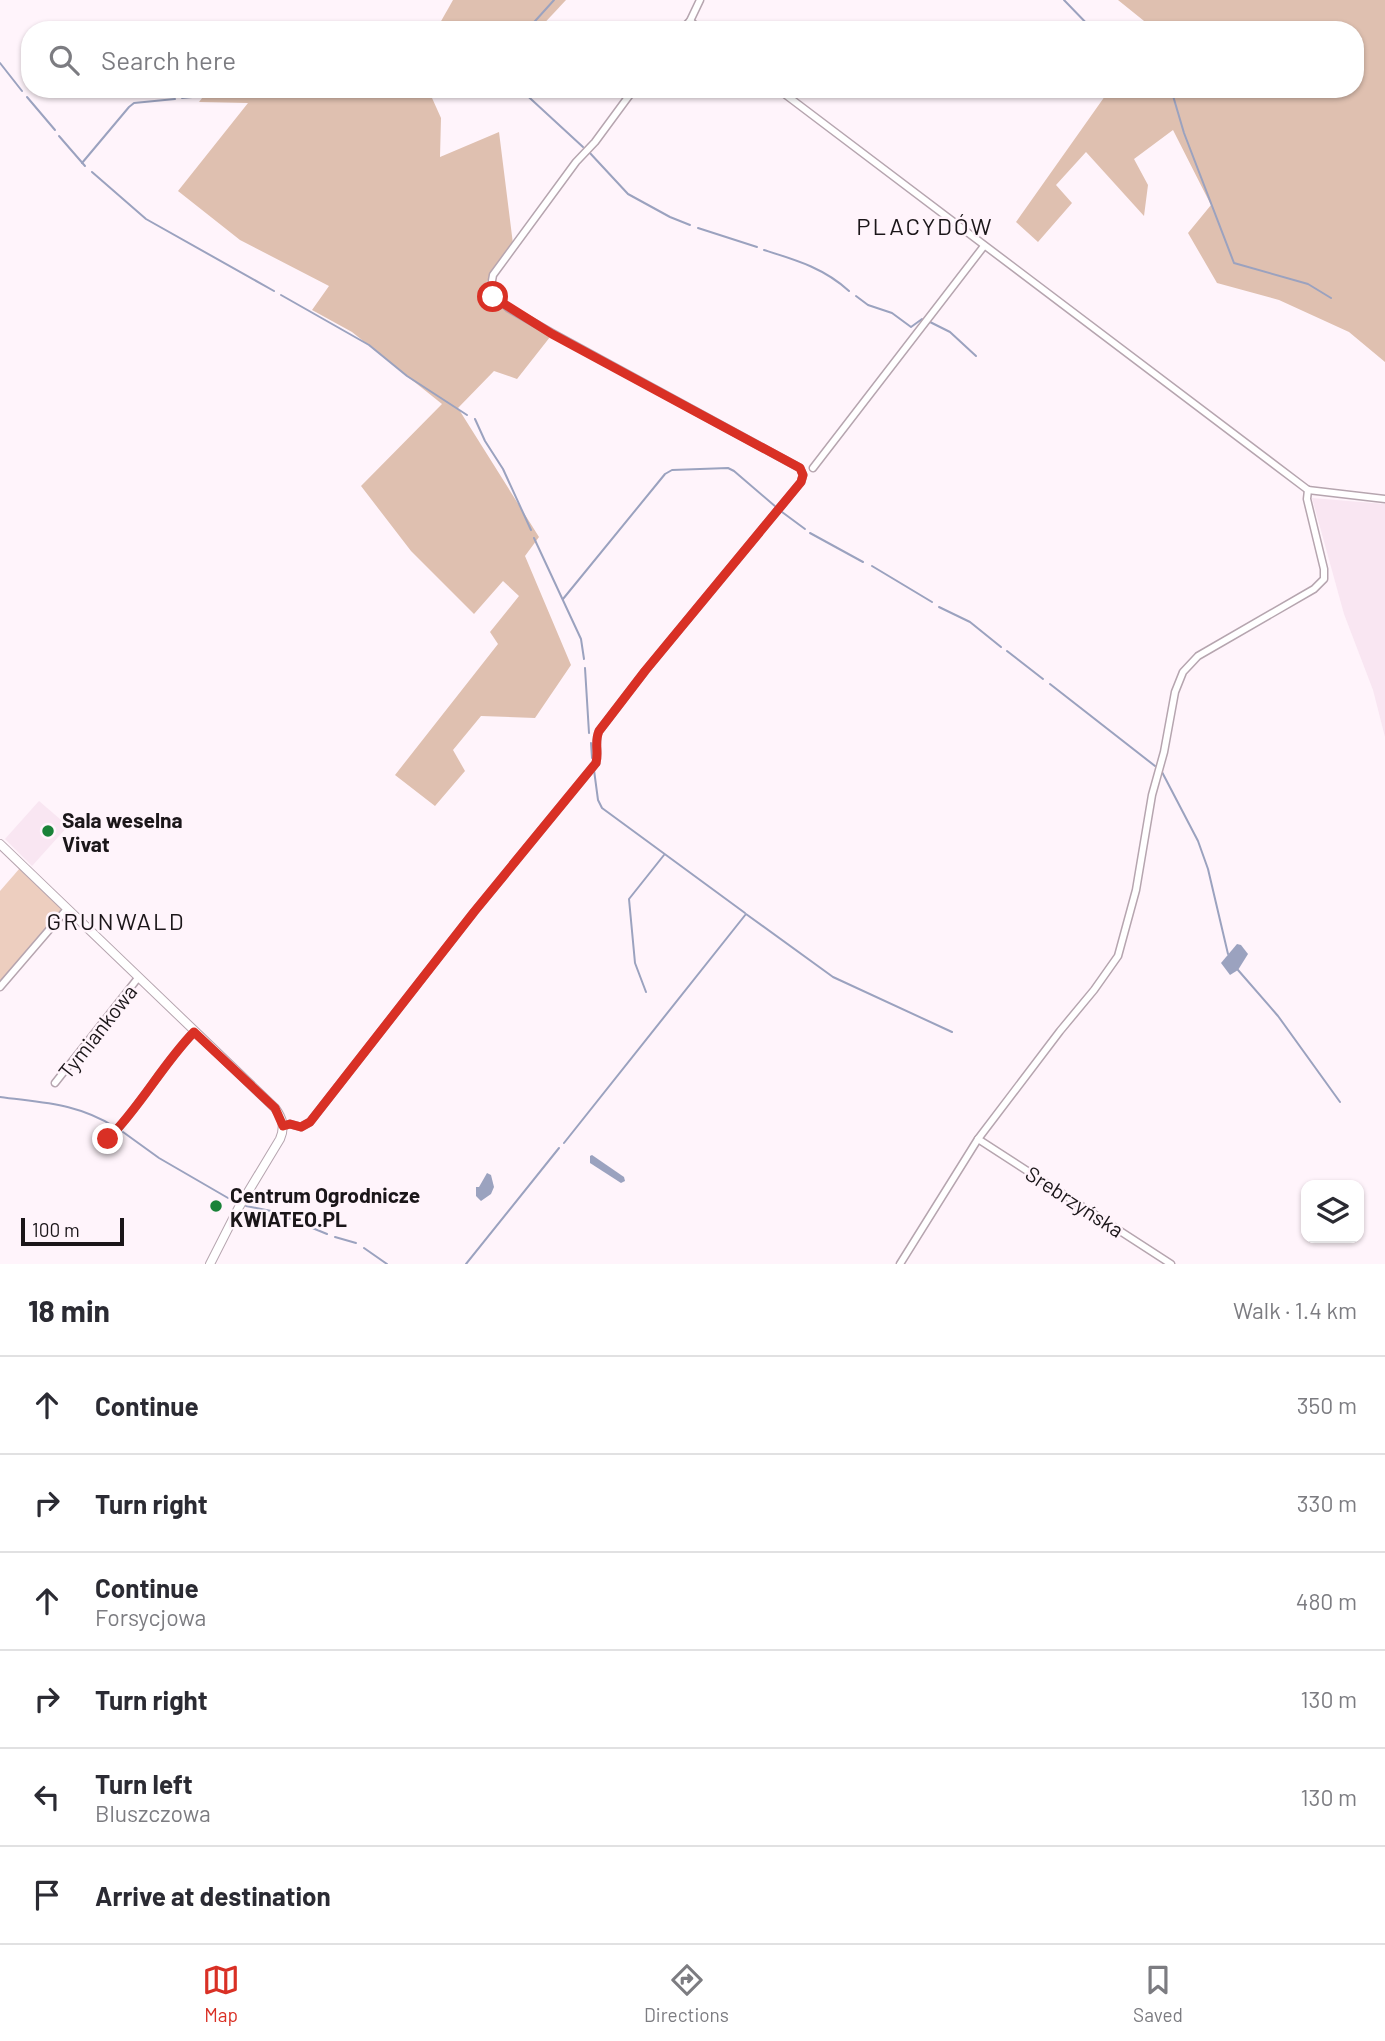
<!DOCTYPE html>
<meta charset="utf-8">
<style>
:root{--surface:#fff;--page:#f7f7f7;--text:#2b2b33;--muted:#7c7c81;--line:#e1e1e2;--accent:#d93025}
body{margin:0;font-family:Barlow,sans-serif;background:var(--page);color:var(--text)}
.controls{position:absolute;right:21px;bottom:21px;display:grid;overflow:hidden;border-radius:14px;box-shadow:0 2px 5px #0004}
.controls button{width:63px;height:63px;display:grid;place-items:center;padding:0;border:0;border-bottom:2px solid var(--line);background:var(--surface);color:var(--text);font:35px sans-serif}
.scale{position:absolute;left:21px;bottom:18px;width:103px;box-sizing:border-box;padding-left:7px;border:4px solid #1b1619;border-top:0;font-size:19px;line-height:24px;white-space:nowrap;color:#1b1619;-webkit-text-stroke:5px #fff4fb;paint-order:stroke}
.stop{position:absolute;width:21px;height:21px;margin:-16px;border:5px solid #d93025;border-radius:50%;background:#fff}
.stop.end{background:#d93025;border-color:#fff;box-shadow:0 2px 7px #0008}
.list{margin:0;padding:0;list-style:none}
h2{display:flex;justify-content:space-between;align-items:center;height:91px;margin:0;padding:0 28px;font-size:30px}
h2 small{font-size:23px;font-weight:400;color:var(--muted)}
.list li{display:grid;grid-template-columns:46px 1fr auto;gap:21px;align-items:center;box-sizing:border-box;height:98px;padding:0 28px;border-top:2px solid var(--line)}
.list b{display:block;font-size:26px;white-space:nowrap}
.list p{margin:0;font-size:23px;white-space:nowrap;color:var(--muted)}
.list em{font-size:23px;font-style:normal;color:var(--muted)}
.icon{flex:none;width:38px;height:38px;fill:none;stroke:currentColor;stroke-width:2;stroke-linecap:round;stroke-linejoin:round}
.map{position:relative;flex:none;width:1385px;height:1264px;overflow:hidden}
.search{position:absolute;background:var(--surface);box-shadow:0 2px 5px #0004;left:21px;right:21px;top:21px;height:77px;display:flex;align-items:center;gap:18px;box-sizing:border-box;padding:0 24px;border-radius:28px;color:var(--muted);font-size:26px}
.sheet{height:679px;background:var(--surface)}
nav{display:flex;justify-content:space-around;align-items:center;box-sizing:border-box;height:98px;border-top:2px solid var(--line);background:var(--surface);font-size:19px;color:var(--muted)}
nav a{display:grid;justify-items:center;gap:4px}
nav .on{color:var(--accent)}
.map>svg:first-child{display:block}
</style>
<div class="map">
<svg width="1385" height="1264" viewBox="0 0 1385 1264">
<rect width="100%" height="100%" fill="#fff4fb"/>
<g fill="#f9e6f2">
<polygon points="1312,498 1385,504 1385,737 1373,690 1344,614"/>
<polygon points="39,801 68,826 32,866 5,839"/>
</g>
<polygon fill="#edcebf" points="20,868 60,907 62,912 0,985 0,891"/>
<g fill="#dfc0b0">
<polygon points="453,0 566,0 538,30 443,30 440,23"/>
<polygon points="1118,0 1385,0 1385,362 1349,332 1279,300 1217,283 1188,233 1211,205 1173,130 1134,159 1148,185 1144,216 1086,152 1056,185 1072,203 1038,242 1016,222 1110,89 1355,89 1355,30 1147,30 1149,25"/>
<polygon points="209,89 428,89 441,118 440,157 499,132 513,244 479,293 550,337 517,379 494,371 458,408 539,537 525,556 571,665 535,718 481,716 453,750 465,771 435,806 395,775 498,644 490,632 519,596 503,581 474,614 411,551 361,486 442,404 352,332 312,310 329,286 240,240 178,191 248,103 199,102"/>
</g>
<g fill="#9ba2bf">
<polygon points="1237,944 1241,945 1248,954 1238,970 1230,975 1221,963"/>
<polygon points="592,1155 624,1177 625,1181 621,1183 590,1163 590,1156"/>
<polygon points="487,1173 491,1175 494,1187 491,1194 481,1201 476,1196 476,1187 479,1187"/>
</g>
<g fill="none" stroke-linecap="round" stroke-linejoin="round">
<g stroke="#9ba2bf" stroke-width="2">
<polyline points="1064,0 1093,30"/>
<polyline points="527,30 554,0"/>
<polyline points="0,63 22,91"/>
<polyline points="520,89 583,147"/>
<polyline points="1171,89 1184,133 1234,263 1308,284 1331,298"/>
<polyline points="27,97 55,130"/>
<polyline points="182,98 254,91 255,89"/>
<polyline points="59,136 85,166"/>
<polyline points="589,152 628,194 670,217 690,225"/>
<polyline points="82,163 129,107 134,103 175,99"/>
<polyline points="92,172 146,219 274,291"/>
<polyline points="698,228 757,247"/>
<path d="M764,250C796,260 824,268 849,291"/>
<polyline points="281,295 369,345 407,376 467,415"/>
<polyline points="856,296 868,305 892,313 911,327 922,319"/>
<polyline points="930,322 950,332 976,356"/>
<polyline points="475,419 485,441 503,469 531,530"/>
<polyline points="782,512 805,529"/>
<polyline points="810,533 863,562"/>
<polyline points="534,538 581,639 584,659"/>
<polyline points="872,566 932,602"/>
<polyline points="563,599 665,474 672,470 728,468 734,471 776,507"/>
<polyline points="939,607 970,622 1001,647"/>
<polyline points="1007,651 1043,679"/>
<polyline points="585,668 589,733"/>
<polyline points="1050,684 1155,766"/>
<polyline points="591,743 592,758"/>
<polyline points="594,770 598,800 602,808 745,913"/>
<polyline points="1162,772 1198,841 1208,869 1228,954"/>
<polyline points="1238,970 1278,1016 1340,1102"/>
<polyline points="646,992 635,963 629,899 664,855"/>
<path d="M0,1097C44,1103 76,1103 115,1127"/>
<polyline points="123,1132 159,1158 228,1198"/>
<polyline points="564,1143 746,914 833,977 952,1032"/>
<polyline points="246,1206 271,1211 327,1234"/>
<polyline points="335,1237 356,1243"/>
<polyline points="364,1248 387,1264"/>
<polyline points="466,1264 559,1148"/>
</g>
<defs>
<g id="minor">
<polyline points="690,21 701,30"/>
<polyline points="681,30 690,21 700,0"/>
<polyline points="778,89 1308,490"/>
<polyline points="813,468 984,246"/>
<polyline points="1308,490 1385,499"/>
<polyline points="0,987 67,909"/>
<polyline points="55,1083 138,978"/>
<path d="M283,1126L290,1124L301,1127L310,1122L474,912L596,763C599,752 594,742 599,731L645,671L801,482L803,475L800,468L552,333L508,308L490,292L493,275L576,162L595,142L634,89"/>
<path d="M108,1139C141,1106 162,1065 194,1032"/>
<polyline points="978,1139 1171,1264"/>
<polyline points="900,1264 978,1139 1060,1031 1094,990 1118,956 1136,890 1152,795 1164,752 1175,692 1183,672 1198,656 1314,589 1324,579 1324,569 1307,499 1308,490"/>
</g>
<path id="tertiary" d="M0,844L275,1108C283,1119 285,1127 280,1139L239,1207L210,1264"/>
</defs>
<use href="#minor" stroke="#b6a5af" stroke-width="9"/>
<use href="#tertiary" stroke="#b6a5af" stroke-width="10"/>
<use href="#minor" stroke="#fff" stroke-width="6"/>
<use href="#tertiary" stroke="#fff" stroke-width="8"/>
</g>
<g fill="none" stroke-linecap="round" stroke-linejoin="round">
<path stroke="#d93025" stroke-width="9" d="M108,1139C141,1106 162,1065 194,1032L275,1108L283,1126L290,1124L301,1127L310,1122L474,912L596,763C599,752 594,742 599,731L645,671L801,482L803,475L800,468L552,334L493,297"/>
</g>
<g fill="#198238" stroke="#fff4fb" stroke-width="2.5">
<circle cx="48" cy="831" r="7"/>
<circle cx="216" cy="1206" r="7"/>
</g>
<g text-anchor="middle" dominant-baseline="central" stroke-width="5" stroke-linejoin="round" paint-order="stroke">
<g font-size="21" font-weight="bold" fill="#1b1619" stroke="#fff4fb" text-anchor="start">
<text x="62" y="819">Sala weselna<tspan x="62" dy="24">Vivat</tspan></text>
<text x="230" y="1194">Centrum Ogrodnicze<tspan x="230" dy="24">KWIATEO.PL</tspan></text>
</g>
<g font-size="21" fill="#1b1619" stroke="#fff4fb">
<text transform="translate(97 1031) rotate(-52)">Tymiankowa</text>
<text transform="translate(1075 1201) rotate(33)">Srebrzyńska</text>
</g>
<g font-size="24" letter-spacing="2" fill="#1b1619" stroke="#fff4fb">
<text x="925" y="225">PLACYDÓW</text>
<text x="116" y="920">GRUNWALD</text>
</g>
</g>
</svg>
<div class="controls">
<button><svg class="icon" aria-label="layers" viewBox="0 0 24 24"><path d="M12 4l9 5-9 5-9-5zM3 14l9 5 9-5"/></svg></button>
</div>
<div class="scale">100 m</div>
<div class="stop" style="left:493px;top:297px"></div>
<div class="stop end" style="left:108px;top:1139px"></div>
<div class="search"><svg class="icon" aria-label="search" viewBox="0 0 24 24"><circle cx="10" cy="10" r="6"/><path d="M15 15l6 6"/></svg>Search here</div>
</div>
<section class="sheet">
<h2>18 min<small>Walk · 1.4 km</small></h2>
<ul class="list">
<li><svg class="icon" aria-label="ahead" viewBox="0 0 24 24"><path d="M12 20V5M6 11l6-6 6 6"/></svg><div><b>Continue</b></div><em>350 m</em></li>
<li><svg class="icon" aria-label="right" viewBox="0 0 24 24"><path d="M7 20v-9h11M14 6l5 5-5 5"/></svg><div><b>Turn right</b></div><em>330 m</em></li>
<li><svg class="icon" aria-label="ahead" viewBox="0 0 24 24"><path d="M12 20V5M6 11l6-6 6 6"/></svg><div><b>Continue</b><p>Forsycjowa</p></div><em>480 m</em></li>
<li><svg class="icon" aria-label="right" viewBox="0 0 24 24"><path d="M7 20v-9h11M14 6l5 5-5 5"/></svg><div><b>Turn right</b></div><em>130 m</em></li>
<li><svg class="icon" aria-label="left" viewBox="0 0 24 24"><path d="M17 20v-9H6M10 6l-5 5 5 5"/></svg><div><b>Turn left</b><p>Bluszczowa</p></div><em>130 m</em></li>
<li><svg class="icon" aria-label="arrive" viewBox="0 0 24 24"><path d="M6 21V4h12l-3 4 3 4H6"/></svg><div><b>Arrive at destination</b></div></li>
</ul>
</section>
<nav>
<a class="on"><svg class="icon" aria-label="map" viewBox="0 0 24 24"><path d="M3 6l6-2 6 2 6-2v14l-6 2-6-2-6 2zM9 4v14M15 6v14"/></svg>Map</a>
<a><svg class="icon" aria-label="directions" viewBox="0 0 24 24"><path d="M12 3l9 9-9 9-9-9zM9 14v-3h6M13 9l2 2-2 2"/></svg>Directions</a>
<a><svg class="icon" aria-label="saved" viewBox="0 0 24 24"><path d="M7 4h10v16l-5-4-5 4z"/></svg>Saved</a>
</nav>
